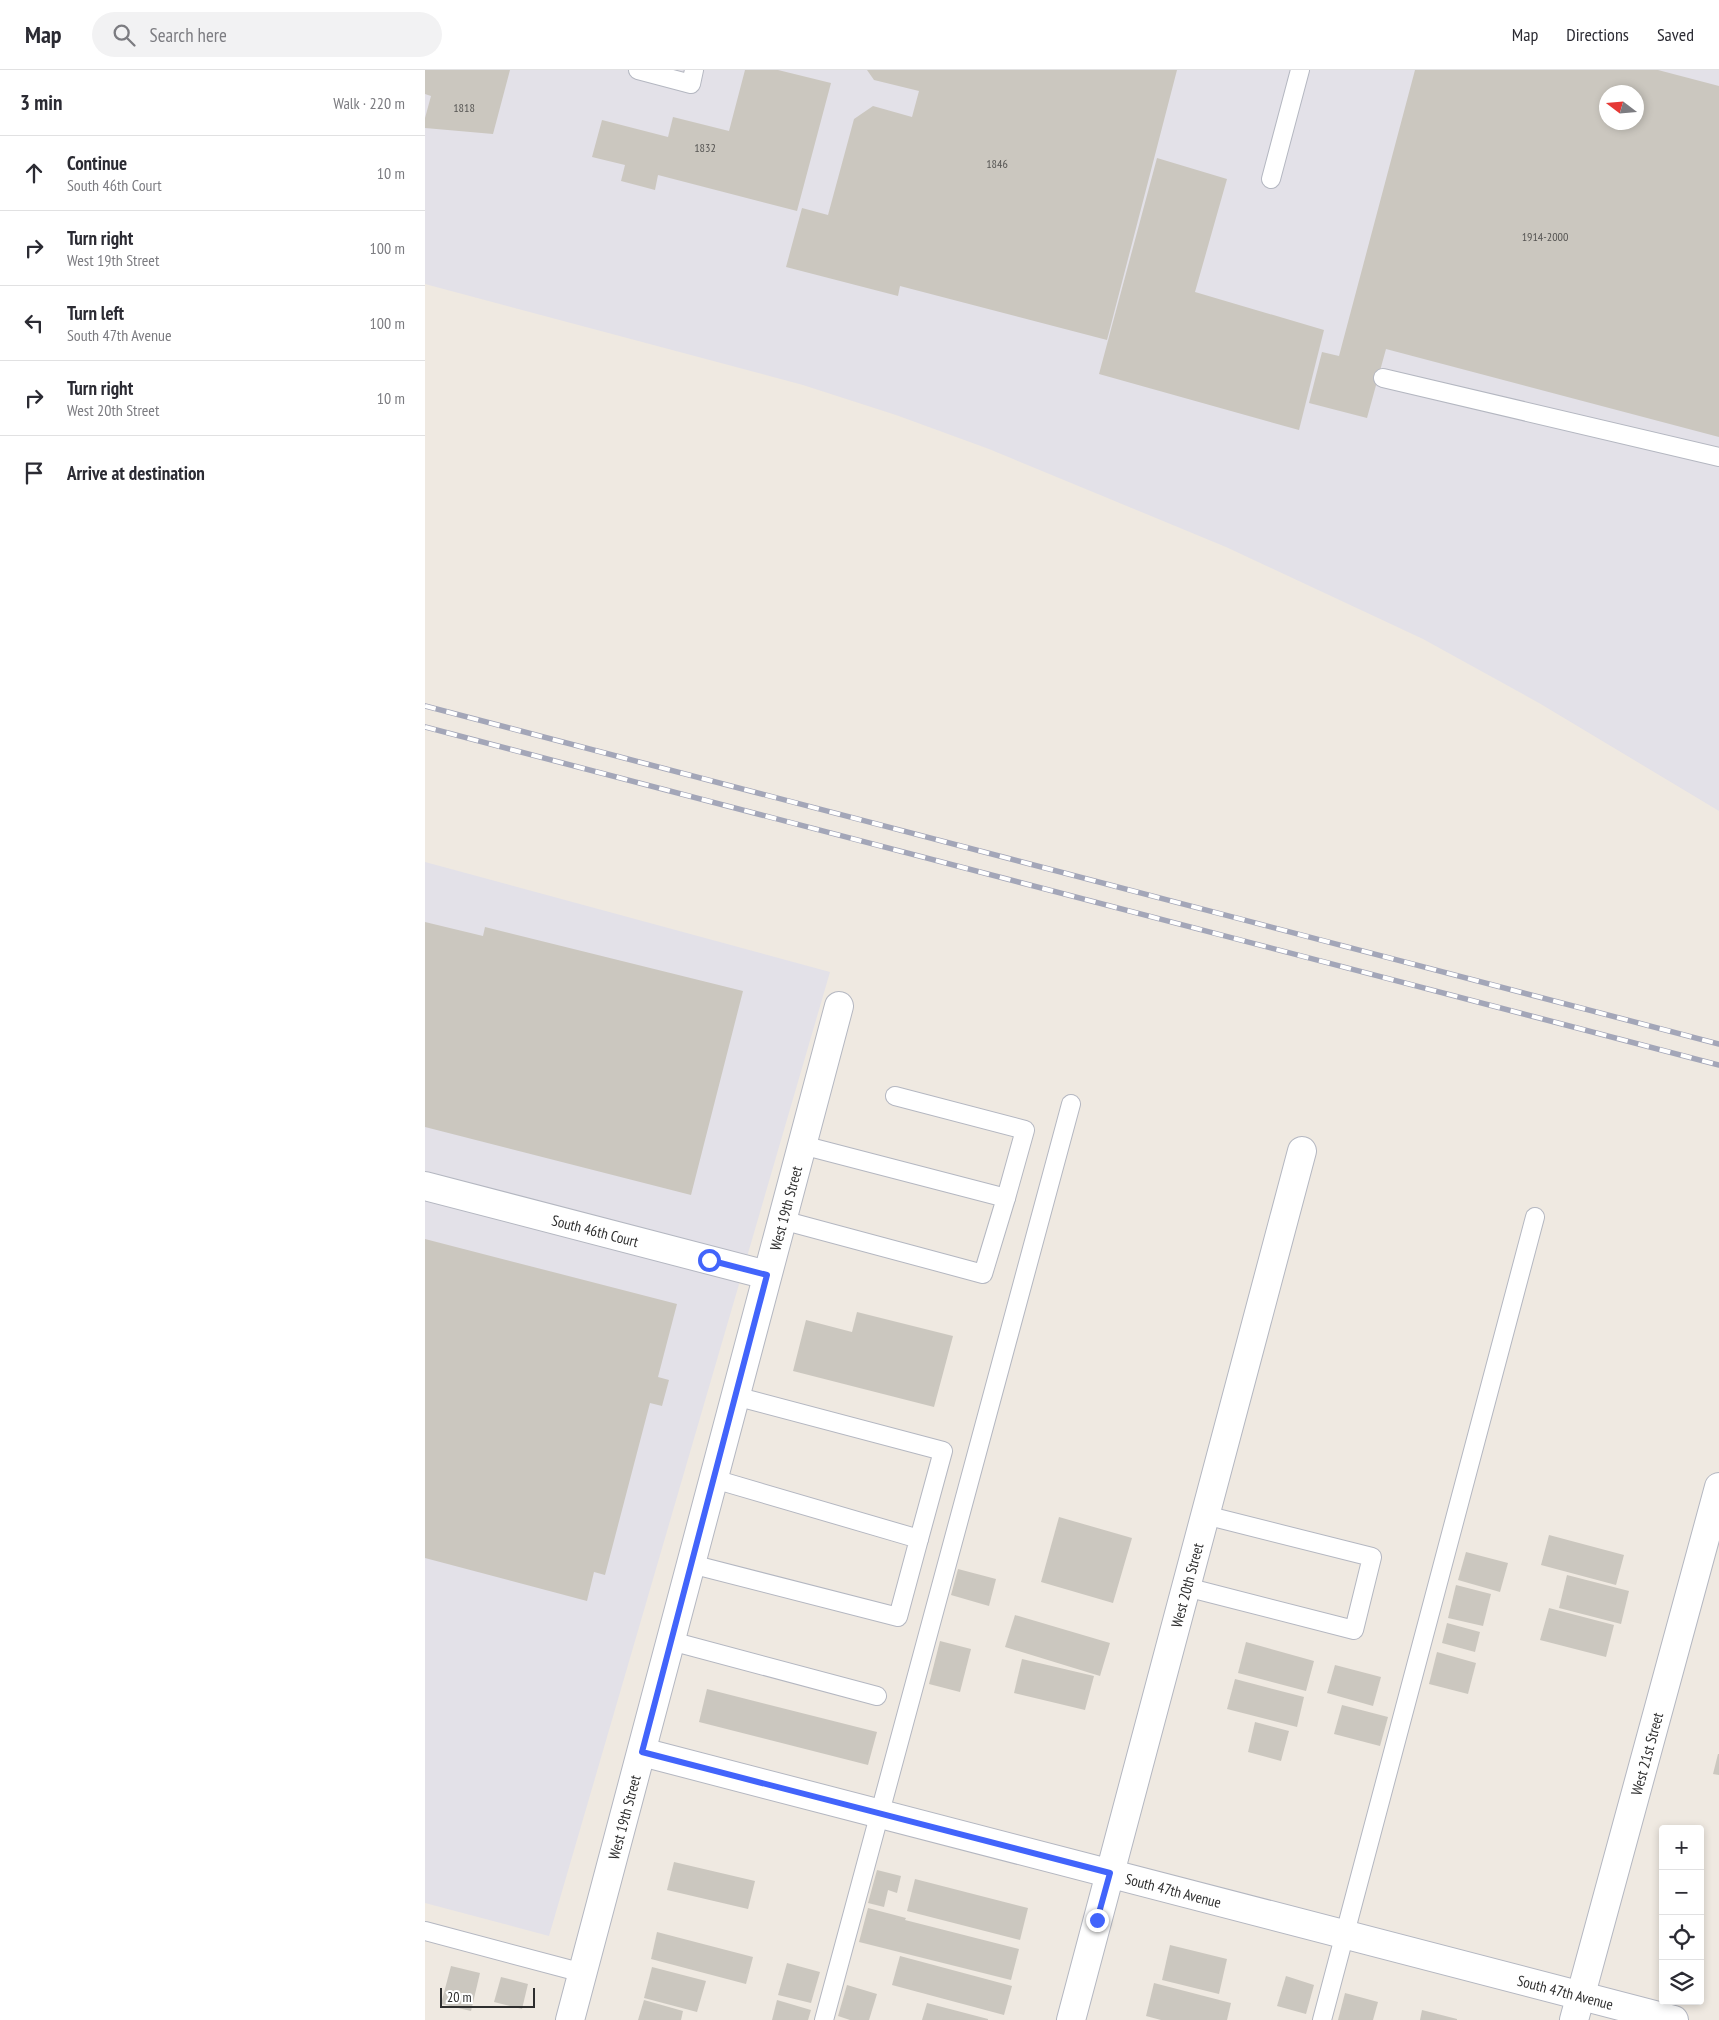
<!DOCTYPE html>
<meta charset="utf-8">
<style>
:root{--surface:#fff;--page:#f2f2f3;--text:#2b2b33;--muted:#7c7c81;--line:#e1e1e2}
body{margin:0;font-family:"PT Sans Narrow",sans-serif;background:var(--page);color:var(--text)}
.controls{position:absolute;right:15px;bottom:15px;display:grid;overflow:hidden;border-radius:5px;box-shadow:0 2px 8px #0003}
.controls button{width:45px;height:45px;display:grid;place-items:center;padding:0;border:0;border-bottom:1px solid var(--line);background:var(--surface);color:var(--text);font:25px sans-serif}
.compass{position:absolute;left:1174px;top:15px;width:45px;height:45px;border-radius:50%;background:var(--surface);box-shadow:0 2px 8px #0003;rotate:286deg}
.scale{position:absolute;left:15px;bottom:12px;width:95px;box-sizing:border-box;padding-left:5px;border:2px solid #2e2e2e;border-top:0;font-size:14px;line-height:18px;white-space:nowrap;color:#2e2e2e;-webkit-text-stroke:4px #fff;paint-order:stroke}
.stop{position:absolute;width:15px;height:15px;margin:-11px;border:4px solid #4264fb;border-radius:50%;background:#fff}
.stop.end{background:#4264fb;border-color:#fff;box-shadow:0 1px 5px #0008}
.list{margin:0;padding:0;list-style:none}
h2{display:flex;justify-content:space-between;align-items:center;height:65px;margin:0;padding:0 20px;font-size:21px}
h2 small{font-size:16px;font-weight:400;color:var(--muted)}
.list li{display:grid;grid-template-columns:32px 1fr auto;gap:15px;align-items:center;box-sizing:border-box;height:75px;padding:0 20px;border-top:1px solid var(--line)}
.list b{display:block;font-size:19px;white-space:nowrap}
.list p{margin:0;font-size:16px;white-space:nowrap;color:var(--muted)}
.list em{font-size:16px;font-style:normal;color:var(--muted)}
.icon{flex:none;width:28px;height:28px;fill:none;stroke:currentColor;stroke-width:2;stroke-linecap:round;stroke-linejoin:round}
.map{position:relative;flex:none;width:1294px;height:1950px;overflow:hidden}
header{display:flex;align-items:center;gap:30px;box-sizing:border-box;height:70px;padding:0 25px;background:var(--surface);border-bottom:1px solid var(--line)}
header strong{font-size:24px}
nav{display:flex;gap:28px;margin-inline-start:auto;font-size:18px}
.search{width:350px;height:45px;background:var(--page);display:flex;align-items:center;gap:12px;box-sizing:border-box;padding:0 18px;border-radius:28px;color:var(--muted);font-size:19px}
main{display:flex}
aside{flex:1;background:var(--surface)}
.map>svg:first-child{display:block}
</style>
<header>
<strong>Map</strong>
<div class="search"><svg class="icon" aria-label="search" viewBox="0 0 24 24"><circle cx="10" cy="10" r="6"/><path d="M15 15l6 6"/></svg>Search here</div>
<nav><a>Map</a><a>Directions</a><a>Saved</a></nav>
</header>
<main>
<aside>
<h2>3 min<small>Walk · 220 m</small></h2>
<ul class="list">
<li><svg class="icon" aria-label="ahead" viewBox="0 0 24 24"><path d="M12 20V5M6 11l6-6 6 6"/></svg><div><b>Continue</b><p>South 46th Court</p></div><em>10 m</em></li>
<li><svg class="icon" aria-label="right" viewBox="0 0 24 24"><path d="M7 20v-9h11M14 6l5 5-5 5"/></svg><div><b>Turn right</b><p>West 19th Street</p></div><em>100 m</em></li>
<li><svg class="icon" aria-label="left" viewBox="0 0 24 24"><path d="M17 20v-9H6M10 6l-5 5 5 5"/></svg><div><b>Turn left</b><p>South 47th Avenue</p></div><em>100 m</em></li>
<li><svg class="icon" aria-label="right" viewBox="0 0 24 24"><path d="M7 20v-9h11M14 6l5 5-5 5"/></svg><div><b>Turn right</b><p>West 20th Street</p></div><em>10 m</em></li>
<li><svg class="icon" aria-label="arrive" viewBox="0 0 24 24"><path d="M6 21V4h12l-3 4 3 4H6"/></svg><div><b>Arrive at destination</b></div></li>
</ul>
</aside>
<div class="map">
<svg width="1294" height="1950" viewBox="0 0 1294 1950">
<rect width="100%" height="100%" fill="#efe9e1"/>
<g fill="#e3e1e8" fill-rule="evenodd">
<path d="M0,0H1294V741L1114,633L998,569L801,477L564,379L471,345L378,315L0,214ZM1182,22H1212V52H1182Z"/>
<polygon points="0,792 405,902 124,1866 0,1833"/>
</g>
<g fill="#cbc7bf" fill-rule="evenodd">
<polygon points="0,0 85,0 68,64 0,58 0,48 6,26 0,24"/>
<polygon points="320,0 353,0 406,13 372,141 233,105 230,120 196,111 200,95 167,87 177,50 243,67 248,47 304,61"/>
<polygon points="442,0 752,0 682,270 475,216 473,226 361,197 377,138 403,145 429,49 448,36 487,47 494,21 449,10"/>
<path d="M990,0H1233L1294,16V367L961,279L942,348L884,333L897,282L914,286ZM1182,22H1212V52H1182Z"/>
<polygon points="732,88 802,109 770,222 899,260 874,360 674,304"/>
<polygon points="0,852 58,866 60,857 318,921 266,1125 0,1057"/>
<polygon points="0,1169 252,1234 233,1307 244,1310 237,1336 225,1333 180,1505 169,1502 162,1531 0,1488"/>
<polygon points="432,1242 528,1266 509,1337 368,1301 381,1250 427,1262"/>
<polygon points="634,1447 707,1468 688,1533 616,1512"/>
<polygon points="1124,1465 1199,1485 1191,1515 1116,1495"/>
<polygon points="1041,1482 1083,1493 1075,1522 1033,1510"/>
<polygon points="533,1499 571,1509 564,1536 526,1525"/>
<polygon points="1142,1505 1204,1521 1196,1554 1134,1538"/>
<polygon points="1031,1515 1066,1524 1058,1556 1023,1548"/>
<polygon points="1124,1538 1189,1555 1181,1587 1115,1570"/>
<polygon points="590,1545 685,1573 675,1606 580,1577"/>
<polygon points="1022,1553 1055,1562 1050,1582 1017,1573"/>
<polygon points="515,1571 546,1579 535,1622 504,1614"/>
<polygon points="821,1572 889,1591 881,1621 813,1603"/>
<polygon points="1012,1582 1051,1593 1043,1624 1004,1614"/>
<polygon points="597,1589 669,1606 660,1640 589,1623"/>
<polygon points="910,1595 956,1607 948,1636 902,1623"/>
<polygon points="810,1609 879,1627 872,1657 802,1639"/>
<polygon points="282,1619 452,1662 443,1695 274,1652"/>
<polygon points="917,1635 963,1647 955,1676 909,1664"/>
<polygon points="830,1652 864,1661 856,1691 823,1682"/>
<polygon points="1293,1684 1294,1684 1294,1705 1288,1704"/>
<polygon points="249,1792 330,1811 323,1839 242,1820"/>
<polygon points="452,1800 476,1806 472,1823 463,1820 459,1837 443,1833"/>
<polygon points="490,1809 603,1838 595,1870 482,1841"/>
<polygon points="443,1838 481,1848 480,1850 594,1879 586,1910 434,1872"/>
<polygon points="232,1862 328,1887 321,1914 226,1889"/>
<polygon points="745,1875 802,1889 794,1924 737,1910"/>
<polygon points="475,1886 587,1916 579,1945 467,1915"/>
<polygon points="362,1893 395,1902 386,1933 353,1925"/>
<polygon points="26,1896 55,1903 46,1941 16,1934"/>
<polygon points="227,1897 281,1911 272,1942 219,1928"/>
<polygon points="861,1906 889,1915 881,1944 852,1936"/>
<polygon points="76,1907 103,1914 97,1939 69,1932"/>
<polygon points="729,1913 806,1933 802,1950 736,1950 721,1946"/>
<polygon points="422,1915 452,1924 444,1950 425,1950 413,1946"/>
<polygon points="920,1923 953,1932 948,1950 913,1950"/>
<polygon points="219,1930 258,1941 256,1950 213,1950"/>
<polygon points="352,1930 386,1940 383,1950 347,1950"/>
<polygon points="502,1933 563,1949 563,1950 497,1950"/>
<polygon points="997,1940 1032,1949 1032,1950 995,1950"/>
</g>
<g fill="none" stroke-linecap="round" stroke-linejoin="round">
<defs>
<g id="service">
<polyline points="213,0 266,14 269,0"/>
<polyline points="846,109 875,0"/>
<polyline points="958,308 1294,387"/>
<polyline points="470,1026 600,1060 581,1128"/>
<polyline points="357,1150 558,1204 581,1128 377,1075"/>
<polyline points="310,1326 518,1381 494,1469"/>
<polyline points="266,1494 473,1547 494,1469 289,1409"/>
<polyline points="761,1517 929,1560 947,1487 780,1445"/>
<polyline points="246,1571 452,1626"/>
<polyline points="0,1861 158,1903"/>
<polyline points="399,1950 646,1034"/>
<polyline points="897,1950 1110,1147"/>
</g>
<g id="minor">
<path id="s1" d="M0,1116L342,1205"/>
<path id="s2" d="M217,1682L1249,1950"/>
<path id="s3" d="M145,1950L414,936"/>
<path id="s4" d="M646,1950L877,1081"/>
<path id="s5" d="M1149,1950L1294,1417"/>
</g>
</defs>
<use href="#service" stroke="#b4b7c1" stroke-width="20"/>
<use href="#minor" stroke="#b4b7c1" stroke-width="30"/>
<use href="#service" stroke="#fff" stroke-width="18"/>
<use href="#minor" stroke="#fff" stroke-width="28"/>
<defs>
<g id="rail">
<polyline points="0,636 1294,974"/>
<polyline points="0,657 1294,995"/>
</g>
</defs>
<use href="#rail" stroke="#a3a6b8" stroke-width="5.5"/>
<use href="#rail" stroke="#fff" stroke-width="4" stroke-dasharray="11" stroke-linecap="butt"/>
</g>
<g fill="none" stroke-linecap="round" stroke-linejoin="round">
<polyline stroke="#4264fb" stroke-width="6" points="284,1190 342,1205 217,1682 685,1803 672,1850"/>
</g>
<g text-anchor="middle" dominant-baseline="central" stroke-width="4" stroke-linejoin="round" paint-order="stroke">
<g font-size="12" fill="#555452">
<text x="39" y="37">1818</text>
<text x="280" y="77">1832</text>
<text x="572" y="93">1846</text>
<text x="1120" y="166">1914-2000</text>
</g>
<g font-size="15" fill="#2e2e2e" stroke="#fff">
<text stroke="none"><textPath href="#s3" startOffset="840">West 19th Street</textPath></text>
<text stroke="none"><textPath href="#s1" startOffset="176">South 46th Court</textPath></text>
<text stroke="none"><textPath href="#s4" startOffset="450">West 20th Street</textPath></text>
<text stroke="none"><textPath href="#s5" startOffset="276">West 21st Street</textPath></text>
<text stroke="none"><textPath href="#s3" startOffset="210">West 19th Street</textPath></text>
<text stroke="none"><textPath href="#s2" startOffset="549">South 47th Avenue</textPath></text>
<text stroke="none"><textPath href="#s2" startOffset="954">South 47th Avenue</textPath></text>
</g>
</g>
</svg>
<div class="controls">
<button>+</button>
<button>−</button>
<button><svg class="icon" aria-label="locate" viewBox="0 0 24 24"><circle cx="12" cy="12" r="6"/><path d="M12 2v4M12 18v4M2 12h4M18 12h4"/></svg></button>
<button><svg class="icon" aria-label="layers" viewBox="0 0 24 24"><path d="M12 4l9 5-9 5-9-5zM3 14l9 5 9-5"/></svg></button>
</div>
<svg class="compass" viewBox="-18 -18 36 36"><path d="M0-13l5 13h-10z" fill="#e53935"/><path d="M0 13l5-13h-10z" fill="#7c7c81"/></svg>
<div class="scale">20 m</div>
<div class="stop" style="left:284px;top:1190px"></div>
<div class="stop end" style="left:672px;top:1850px"></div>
</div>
</main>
